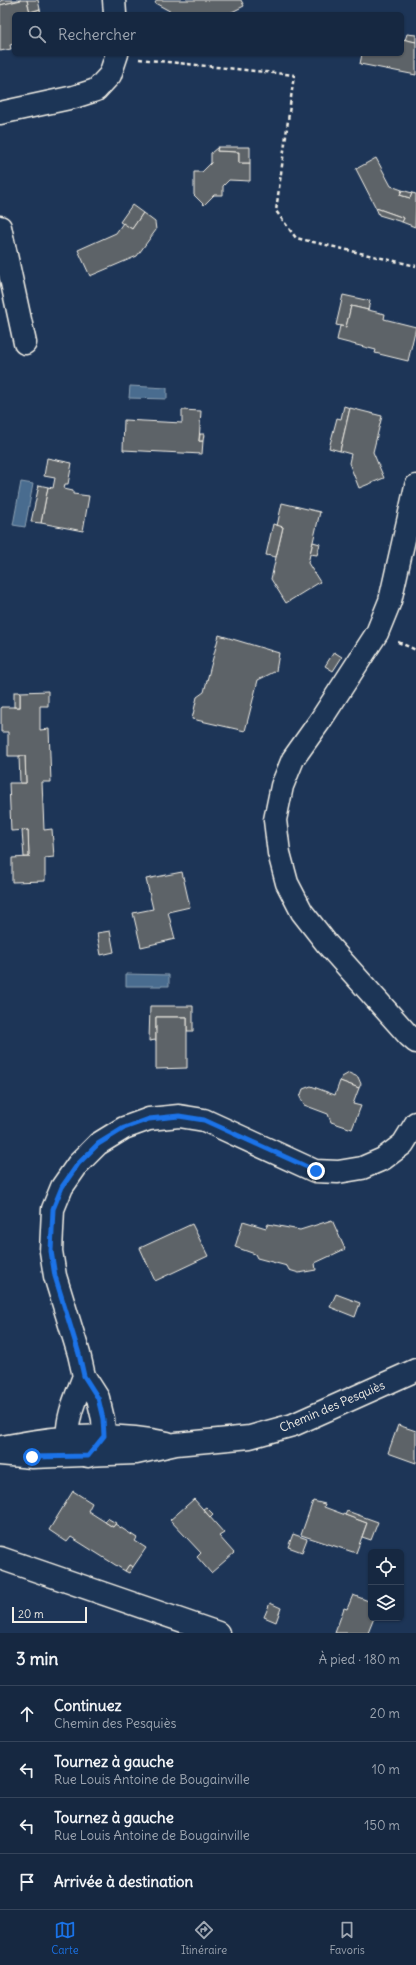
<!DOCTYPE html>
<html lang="fr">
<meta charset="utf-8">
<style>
:root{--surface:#162841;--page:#23344c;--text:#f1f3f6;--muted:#9ea6b1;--line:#35445a;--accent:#1a73e8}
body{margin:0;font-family:Delius,sans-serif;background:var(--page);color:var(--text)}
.controls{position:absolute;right:12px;bottom:12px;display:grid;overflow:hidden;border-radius:6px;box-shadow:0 1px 3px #0004}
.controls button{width:36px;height:36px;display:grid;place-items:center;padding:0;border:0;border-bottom:1px solid var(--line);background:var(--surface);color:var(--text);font:20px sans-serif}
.scale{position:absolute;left:12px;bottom:10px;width:75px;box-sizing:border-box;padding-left:4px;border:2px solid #f4f1e8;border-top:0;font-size:11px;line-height:14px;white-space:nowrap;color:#f4f1e8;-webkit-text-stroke:3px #1d3557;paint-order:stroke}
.stop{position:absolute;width:12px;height:12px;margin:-9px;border:3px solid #1a73e8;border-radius:50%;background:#fff}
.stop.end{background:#1a73e8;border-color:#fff;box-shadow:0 1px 4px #0008}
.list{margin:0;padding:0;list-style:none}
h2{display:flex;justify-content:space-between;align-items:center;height:52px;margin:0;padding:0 16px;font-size:17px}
h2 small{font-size:13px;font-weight:400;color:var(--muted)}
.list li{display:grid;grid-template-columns:26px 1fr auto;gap:12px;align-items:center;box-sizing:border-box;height:56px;padding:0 16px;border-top:1px solid var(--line)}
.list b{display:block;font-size:15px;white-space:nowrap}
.list p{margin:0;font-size:13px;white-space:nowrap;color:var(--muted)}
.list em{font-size:13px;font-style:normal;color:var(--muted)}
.icon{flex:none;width:22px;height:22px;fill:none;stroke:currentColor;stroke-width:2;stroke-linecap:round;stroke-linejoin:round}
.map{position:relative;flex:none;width:416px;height:1633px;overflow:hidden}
.search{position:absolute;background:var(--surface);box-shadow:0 1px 3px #0004;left:12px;right:12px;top:12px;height:44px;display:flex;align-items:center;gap:10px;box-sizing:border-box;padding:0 14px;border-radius:6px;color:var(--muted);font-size:15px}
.sheet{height:276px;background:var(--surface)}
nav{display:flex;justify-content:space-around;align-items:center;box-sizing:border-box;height:56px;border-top:1px solid var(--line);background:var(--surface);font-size:11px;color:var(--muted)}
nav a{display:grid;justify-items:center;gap:2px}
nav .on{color:var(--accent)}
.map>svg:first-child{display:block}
</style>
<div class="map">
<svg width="416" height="1633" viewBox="0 0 416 1633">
<rect width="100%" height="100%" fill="#1d3557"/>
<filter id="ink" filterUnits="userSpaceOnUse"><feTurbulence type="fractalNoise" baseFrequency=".025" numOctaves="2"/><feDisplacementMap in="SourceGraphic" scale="8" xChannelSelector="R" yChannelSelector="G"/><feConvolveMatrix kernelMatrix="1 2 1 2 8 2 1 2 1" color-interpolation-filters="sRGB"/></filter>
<g filter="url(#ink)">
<g fill="#486c8f" stroke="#8da1b3">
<polygon points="130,386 167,388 167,399 129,398"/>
<polygon points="21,482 33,484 25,527 13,525"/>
<polygon points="126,974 169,975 169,986 126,986"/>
</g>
<g fill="#5d6368" stroke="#f4f1e8">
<polygon points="3,0 21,0 0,5 0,1"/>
<polygon points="21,0 27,0 30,12 40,9 41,14 14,14 14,44 10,45 11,49 0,51 0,5"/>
<polygon points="27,0 38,0 40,9 30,12"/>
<polygon points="157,0 241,0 244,6 228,14 175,14 155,3"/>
<polygon points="407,34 416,35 416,42 405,40"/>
<polygon points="402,39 416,42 416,75 360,64 362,54 402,54"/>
<polygon points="218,147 217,151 239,152 239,163 250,163 250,181 229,180 223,186 223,195 214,195 204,205 194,195 194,172 202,172 211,163 211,153"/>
<polygon points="218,147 250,147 250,163 239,163 239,152 217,151"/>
<polygon points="376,158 391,186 402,190 400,195 410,198 412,193 416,194 415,227 402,222 404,218 376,208 356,169"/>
<polygon points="402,190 412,193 410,198 400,195"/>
<polygon points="132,205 143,213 132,229 120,222"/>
<polygon points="376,208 404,218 402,222 379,215"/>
<polygon points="143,213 155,222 156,230 137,256 90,276 78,250 116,233 123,223 132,229"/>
<polygon points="343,295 370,301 368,310 351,306 346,327 336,325"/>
<polygon points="351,306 385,314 384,319 416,327 408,361 375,353 376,350 337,340 340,326 346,327"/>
<polygon points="344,406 350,408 340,451 329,448 337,418 341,419"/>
<polygon points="350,408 382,416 373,452 384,478 359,488 349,463 351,454 340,451"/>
<polygon points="182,410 201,411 199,441 203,441 202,454 123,450 124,420 182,423"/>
<polygon points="200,434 204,434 203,441 199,441"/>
<polygon points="47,458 72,463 68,484 65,484 64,489 73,491 73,494 89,496 83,531 41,523 48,487 53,488 55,478 44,476"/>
<polygon points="39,485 48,487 41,523 31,522"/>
<polygon points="282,503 320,512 308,563 320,582 286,603 271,579 283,527 277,526"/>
<polygon points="273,524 283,527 276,557 266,555"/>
<polygon points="313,542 320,544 317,555 310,554"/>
<polygon points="219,635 279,653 276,671 258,680 245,731 192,719 197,697 204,692"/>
<polygon points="334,652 342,657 333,671 325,666"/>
<polygon points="48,691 48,706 40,706 40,730 49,729 51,782 42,782 44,830 52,829 54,857 45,858 45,881 12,882 12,858 29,857 28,830 11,831 9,783 26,783 25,756 8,756 8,732 1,732 1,707 20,707 20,692"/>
<rect x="14" y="692" width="6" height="15"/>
<polygon points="19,756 25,756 26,783 20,783"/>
<polygon points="28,830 29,857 24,857 22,831"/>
<polygon points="182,872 190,907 168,912 175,939 141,947 133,913 153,909 146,879"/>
<polygon points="110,931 114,952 101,955 97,933"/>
<polygon points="150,1006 193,1006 193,1031 187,1031 187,1017 156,1017 156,1040 149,1041"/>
<polygon points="156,1017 187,1017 187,1068 156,1069"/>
<polygon points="349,1073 358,1077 361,1084 359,1088 340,1081 342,1077"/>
<polygon points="340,1081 359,1088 353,1104 361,1106 352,1129 331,1122 328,1114 304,1105 300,1097 303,1089 311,1086 335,1095"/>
<polygon points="332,1220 345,1249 315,1263 316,1270 299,1273 289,1270 287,1266 257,1258 255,1254 235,1247 243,1221 266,1228 268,1224 300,1230"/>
<polygon points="192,1224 208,1256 155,1281 140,1248"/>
<polygon points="336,1294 360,1303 355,1317 330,1307"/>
<polygon points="398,1425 416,1431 416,1463 388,1453"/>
<polygon points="73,1491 92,1503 88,1511 113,1527 115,1524 137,1538 135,1541 146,1548 133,1567 129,1565 125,1571 71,1537 67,1542 49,1530"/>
<polygon points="194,1499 224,1533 219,1536 234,1553 211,1573 197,1557 201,1553 170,1520"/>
<polygon points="313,1501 325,1504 324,1507 367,1523 356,1553 301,1535"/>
<polygon points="206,1507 213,1514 210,1517 203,1509"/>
<polygon points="347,1511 378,1522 371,1540 362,1537 367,1523 345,1515"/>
<polygon points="107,1518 116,1523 113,1527 105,1522"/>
<polygon points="293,1534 307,1539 302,1552 288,1547"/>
<polygon points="129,1565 133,1567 129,1573 125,1571"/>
<polygon points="353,1595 371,1602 371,1618 374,1618 368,1633 335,1633 344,1608 347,1609"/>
<polygon points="270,1603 281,1608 276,1622 264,1617"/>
</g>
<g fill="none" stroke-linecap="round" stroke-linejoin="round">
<defs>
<g id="minor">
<polyline points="114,0 115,14"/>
<polyline points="0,113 74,97 96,90 110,75 117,54"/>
<polyline points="0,227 25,343"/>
<polyline points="416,486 390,601 377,633 320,721 293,759 282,786 275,820 279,853 287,883 302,912 327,944 409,1036 416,1042"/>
<path d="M84,1376C77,1395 66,1417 68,1438L88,1456L104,1436L103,1419L98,1398L84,1376L79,1354L55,1276L51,1251L53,1209L62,1187L78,1164L98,1144L124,1128L149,1119L179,1116L204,1120L315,1171L338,1172L362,1168L383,1159L403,1144L416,1123"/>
<path d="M2,1447C56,1436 113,1431 167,1443"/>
<polyline points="0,1454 32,1457 136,1453 176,1444 250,1437 293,1425 416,1370"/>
<polyline points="0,1558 218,1633"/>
</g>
</defs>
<use href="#minor" stroke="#f4f1e8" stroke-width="25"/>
<g stroke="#f4f1e8" stroke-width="2.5" stroke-dasharray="4 3" stroke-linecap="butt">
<polyline points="139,59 294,75 276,211 296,238 416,266"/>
<polyline points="398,642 416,650"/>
</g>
<use href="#minor" stroke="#1d3557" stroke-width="22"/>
</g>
</g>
<g fill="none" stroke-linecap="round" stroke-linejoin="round" filter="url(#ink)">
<polyline stroke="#1a73e8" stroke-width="5" points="32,1457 88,1456 104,1436 103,1419 98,1398 84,1376 79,1354 55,1276 51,1251 53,1209 62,1187 78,1164 98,1144 124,1128 149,1119 179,1116 204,1120 316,1171"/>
</g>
<g text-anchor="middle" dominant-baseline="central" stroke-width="3" stroke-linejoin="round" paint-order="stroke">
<g font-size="12" fill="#f4f1e8" stroke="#1d3557">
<text transform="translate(332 1406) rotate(-23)">Chemin des Pesquiès</text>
</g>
</g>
</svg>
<div class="controls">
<button><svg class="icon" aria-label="locate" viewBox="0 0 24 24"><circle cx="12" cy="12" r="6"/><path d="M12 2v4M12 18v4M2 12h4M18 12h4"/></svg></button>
<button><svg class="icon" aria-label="layers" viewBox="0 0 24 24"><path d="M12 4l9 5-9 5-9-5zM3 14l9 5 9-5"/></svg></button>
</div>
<div class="scale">20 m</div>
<div class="stop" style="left:32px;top:1457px"></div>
<div class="stop end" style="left:316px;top:1171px"></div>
<div class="search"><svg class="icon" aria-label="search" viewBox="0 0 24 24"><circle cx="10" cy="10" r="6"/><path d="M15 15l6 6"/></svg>Rechercher</div>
</div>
<section class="sheet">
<h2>3 min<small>À pied · 180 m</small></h2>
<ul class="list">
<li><svg class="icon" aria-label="ahead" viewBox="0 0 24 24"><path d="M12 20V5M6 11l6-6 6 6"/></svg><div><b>Continuez</b><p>Chemin des Pesquiès</p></div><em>20 m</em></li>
<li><svg class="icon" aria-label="left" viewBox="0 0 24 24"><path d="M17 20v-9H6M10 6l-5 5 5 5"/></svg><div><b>Tournez à gauche</b><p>Rue Louis Antoine de Bougainville</p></div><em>10 m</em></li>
<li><svg class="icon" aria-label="left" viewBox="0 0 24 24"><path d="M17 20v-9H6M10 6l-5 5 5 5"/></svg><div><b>Tournez à gauche</b><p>Rue Louis Antoine de Bougainville</p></div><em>150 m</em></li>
<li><svg class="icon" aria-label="arrive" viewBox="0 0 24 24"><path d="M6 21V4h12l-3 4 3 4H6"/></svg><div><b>Arrivée à destination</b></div></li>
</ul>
</section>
<nav>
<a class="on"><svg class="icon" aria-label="map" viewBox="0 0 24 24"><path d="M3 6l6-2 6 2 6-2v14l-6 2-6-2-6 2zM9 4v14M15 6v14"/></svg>Carte</a>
<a><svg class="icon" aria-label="directions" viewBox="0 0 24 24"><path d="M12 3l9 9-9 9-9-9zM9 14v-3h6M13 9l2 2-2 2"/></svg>Itinéraire</a>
<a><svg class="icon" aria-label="saved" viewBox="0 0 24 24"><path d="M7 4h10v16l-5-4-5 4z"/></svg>Favoris</a>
</nav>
